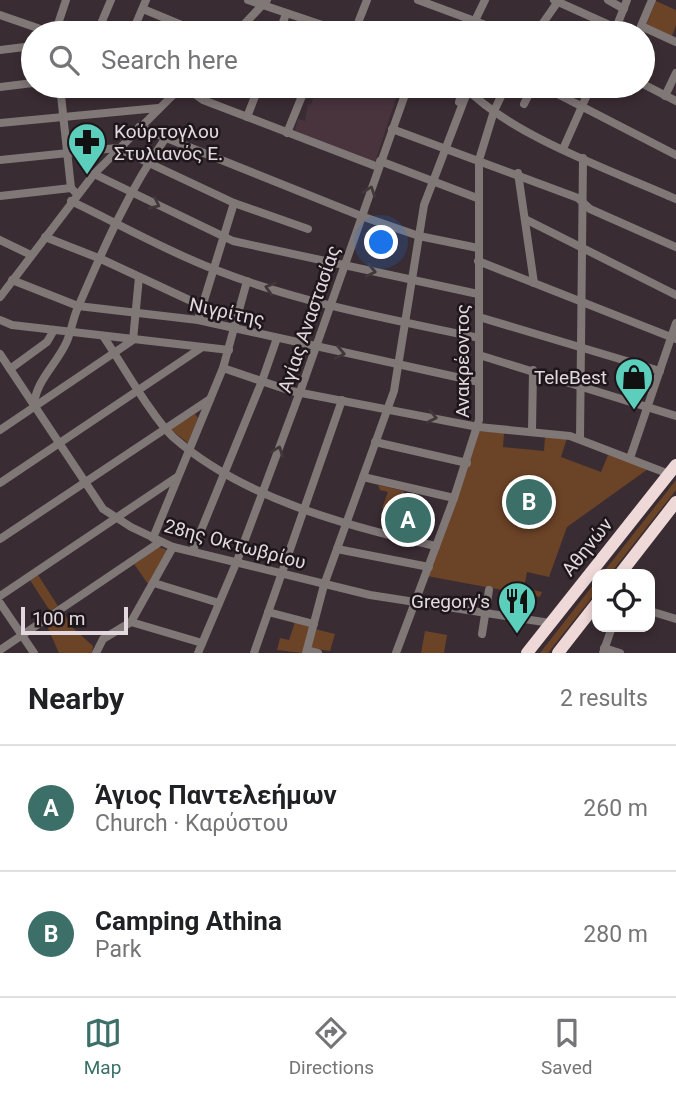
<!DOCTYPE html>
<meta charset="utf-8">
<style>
:root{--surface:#fff;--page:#f6f6f6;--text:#202124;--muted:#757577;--line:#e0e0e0;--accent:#3b6f68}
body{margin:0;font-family:Roboto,sans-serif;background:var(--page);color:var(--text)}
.controls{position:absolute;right:21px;bottom:21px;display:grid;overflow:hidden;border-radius:14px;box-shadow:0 4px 10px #0003}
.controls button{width:63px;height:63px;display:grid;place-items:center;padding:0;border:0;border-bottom:2px solid var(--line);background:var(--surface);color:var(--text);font:35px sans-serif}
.scale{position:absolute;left:21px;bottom:18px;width:107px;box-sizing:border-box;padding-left:7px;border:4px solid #e2d8dd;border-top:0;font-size:19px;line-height:24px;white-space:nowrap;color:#e2d8dd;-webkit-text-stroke:5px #1d161a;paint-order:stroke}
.you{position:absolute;left:382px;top:243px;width:24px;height:24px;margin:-18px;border:5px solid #fff;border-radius:50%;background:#1a73e8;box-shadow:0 0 0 10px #1a73e833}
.badge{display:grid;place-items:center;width:46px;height:46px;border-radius:50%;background:var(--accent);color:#fff;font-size:23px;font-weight:700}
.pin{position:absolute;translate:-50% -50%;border:4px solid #fff;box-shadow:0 2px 7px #0006}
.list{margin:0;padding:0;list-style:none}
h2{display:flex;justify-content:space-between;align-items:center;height:91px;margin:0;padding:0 28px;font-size:30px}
h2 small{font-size:23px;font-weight:400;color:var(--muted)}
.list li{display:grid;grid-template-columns:46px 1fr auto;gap:21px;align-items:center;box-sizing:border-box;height:126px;padding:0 28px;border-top:2px solid var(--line)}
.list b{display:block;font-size:26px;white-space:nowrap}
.list p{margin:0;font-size:23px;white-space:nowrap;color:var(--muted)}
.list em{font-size:23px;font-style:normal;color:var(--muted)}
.icon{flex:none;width:38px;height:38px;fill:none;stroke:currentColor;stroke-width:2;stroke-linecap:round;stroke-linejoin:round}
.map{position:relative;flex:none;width:676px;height:653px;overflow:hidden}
.search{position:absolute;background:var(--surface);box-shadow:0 4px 10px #0003;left:21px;right:21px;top:21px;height:77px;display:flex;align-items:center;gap:18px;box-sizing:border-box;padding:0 24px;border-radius:38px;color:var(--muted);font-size:26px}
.sheet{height:343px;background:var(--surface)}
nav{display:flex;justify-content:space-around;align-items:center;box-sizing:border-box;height:98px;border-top:2px solid var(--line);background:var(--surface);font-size:19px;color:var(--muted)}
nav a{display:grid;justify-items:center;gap:4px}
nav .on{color:var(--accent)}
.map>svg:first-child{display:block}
</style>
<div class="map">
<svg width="676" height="653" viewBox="0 0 676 653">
<rect width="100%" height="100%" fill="#3a2c33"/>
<polygon fill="#49343e" points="317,86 400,86 375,162 294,133 298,119 305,121 308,104 311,105"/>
<g fill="#6b4327">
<polygon points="656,1 676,10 676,25 672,36 646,25"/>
<polygon points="195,414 198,418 188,443 170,429"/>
<polygon points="477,431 504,433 503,447 544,451 545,436 567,438 561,457 601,472 608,455 648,469 567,527 549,577 527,572 524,588 542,592 540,597 427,576"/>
<polygon points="676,480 676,490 610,574 602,574"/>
<polygon points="378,485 404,491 398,513 382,508 388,492 380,490"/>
<polygon points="159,547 167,550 148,584 134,564"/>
<polygon points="38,575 58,606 50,611 30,580"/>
<polygon points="597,580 597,591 548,653 540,653"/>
<polygon points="64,613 73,628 93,646 92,653 59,653 46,624"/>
<polygon points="295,622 311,625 302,653 277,650 280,638 289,640"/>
<polygon points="315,629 335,634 330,651 311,648"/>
<polygon points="425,631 447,635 444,653 421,653"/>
</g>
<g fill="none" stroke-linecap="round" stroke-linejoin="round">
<g stroke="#807777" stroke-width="8">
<polyline points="248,0 346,33"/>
<polyline points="418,0 507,33"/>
<polyline points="554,0 616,28"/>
<polyline points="608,0 624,9"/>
<polyline points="652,0 641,26 676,42"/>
<polyline points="143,9 201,33"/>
<polyline points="0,15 52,33"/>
<polyline points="55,33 66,0"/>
<polyline points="97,33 111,0"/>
<polyline points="132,33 146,0"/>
<polyline points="236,33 267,0"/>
<polyline points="279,33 286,14"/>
<polyline points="354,33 367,0"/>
<polyline points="469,33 485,0"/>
<polyline points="536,33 559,0"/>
<polyline points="614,33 627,0"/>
<polyline points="0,50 33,46"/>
<polyline points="643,84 676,101"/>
<polyline points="60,86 71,188 77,194"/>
<polyline points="184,86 203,100 378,167"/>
<polyline points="450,86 461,96 459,102"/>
<path d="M464,86C511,136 613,171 676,199"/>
<polyline points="542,86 676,155"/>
<polyline points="0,87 33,83"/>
<polyline points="665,96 676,73"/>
<polyline points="524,104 533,86"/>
<polyline points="247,117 259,86"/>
<polyline points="0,123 158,108"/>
<polyline points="139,127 361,216 419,236 478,248"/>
<polyline points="392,129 578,198 590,209 676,247"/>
<polyline points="287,133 306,86"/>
<polyline points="563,149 591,86"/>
<polyline points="0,160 117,148 234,203 308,229"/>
<polyline points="380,161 477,198"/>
<polyline points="518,173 534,283"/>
<polyline points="94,174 233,241 478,294"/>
<polyline points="0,196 71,188"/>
<path d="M71,201C119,224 166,251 216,270C300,303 390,319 479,338"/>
<polyline points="525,219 676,295"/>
<polyline points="45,237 101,259 202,306"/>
<polyline points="0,240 31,255"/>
<polyline points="478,261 676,339"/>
<polyline points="12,280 78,306 198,320 479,382"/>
<polyline points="0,297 94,174 182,86"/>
<polyline points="479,317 660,371"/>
<polyline points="0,320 12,325 229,350"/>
<polyline points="198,320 234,203"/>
<path d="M103,336C121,362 152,417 173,437C242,498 349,527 436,546"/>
<polyline points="0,354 103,509 131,527 173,547 370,595 550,623"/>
<polyline points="479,355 676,416"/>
<polyline points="223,368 291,391 478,427 570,436 669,474"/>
<polyline points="10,369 47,342 54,330"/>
<path d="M34,407C34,382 58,363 67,341C72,329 73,317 79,305C103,249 130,188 165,139"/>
<polyline points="0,430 133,340 139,277"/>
<polyline points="532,431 533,370"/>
<polyline points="580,439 583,158"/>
<polyline points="375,442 467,463"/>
<polyline points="630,458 676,323"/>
<polyline points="363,477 454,498"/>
<polyline points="0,483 201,348"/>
<polyline points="153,538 223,368 247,281"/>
<polyline points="0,539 210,399"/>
<polyline points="337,549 429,567"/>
<polyline points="193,550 262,381 277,338"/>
<polyline points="154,583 219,603"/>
<polyline points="0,596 177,477"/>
<polyline points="0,603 34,653"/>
<polyline points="650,611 676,619"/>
<polyline points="268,612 314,624"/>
<polyline points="131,622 202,643"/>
<polyline points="482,634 489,590"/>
<polyline points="604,648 620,653"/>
<polyline points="0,650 160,542"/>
<polyline points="307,650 318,653"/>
<polyline points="96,653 103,639 131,622 173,547"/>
<polyline points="198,653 237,561 300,392 408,86"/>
<polyline points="254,653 342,400"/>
<polyline points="306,653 324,585 394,391 424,205 468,90"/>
<polyline points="396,653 454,498 479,420 479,160 494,111 506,86"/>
<polyline points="603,653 612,627"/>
</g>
<g stroke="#efd9d8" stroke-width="12">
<polyline points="620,574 676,502"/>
<polyline points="527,653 676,465"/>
<polyline points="558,653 597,603"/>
</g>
</g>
<defs><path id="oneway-chevron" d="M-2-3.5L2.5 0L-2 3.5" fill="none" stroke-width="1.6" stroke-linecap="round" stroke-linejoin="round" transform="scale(1.75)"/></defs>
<g stroke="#40383b">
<use href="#oneway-chevron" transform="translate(370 191) rotate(-70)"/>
<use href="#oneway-chevron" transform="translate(155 204) rotate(25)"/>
<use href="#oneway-chevron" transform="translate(371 271) rotate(12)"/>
<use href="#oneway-chevron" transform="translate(270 288) rotate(-163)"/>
<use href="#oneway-chevron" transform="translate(340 353) rotate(12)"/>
<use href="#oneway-chevron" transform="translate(432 417) rotate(12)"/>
<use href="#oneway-chevron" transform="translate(278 451) rotate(-69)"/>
</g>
<defs>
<symbol id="pharmacy-pin" viewBox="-11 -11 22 30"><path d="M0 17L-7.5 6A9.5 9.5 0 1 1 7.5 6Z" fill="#5bcebc" stroke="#1d161a"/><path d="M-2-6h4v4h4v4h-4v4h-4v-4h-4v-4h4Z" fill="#111"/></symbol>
<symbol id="shop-pin" viewBox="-11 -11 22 30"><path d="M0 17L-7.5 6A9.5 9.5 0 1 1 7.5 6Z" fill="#5bcebc" stroke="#1d161a"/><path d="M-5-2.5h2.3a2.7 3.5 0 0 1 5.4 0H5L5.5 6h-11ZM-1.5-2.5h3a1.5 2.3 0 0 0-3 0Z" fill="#111"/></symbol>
<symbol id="restaurant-pin" viewBox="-11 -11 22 30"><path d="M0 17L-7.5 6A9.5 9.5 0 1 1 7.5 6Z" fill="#5bcebc" stroke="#1d161a"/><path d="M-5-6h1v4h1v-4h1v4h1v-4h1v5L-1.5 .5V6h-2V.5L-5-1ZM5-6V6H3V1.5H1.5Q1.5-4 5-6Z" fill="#111"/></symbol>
</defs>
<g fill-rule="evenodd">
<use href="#pharmacy-pin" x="65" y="120" width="44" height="60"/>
<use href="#shop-pin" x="612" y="355" width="44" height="60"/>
<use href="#restaurant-pin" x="495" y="579" width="44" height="60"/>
</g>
<g text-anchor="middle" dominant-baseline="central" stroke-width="5" stroke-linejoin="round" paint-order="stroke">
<g font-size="19" fill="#e2d8dd" stroke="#1d161a" text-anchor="end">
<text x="114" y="131" text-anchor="start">Κούρτογλου<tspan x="114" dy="22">Στυλιανός Ε.</tspan></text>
<text x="607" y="377">TeleBest</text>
<text x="490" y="601">Gregory's</text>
</g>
<g font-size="19" fill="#e2d8dd" stroke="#1d161a">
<text transform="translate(227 312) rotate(12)">Νιγρίτης</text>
<text transform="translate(309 319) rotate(-71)">Αγίας Αναστασίας</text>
<text transform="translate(462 361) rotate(-90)">Ανακρέοντος</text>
<text transform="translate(235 544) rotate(15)">28ης Οκτωβρίου</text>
<text transform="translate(587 547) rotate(-51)">Αθηνών</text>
</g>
</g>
</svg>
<div class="controls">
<button><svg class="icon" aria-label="locate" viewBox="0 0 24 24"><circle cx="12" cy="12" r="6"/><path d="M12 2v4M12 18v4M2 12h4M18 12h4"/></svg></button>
</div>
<div class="scale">100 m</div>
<div class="you"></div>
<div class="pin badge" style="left:408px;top:520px">A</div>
<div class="pin badge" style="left:529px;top:502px">B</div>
<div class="search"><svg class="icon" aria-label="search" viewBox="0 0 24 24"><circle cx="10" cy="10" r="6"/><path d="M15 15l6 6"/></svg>Search here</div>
</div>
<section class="sheet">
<h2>Nearby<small>2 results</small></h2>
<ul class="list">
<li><span class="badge">A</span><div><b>Άγιος Παντελεήμων</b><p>Church · Καρύστου</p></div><em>260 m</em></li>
<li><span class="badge">B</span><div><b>Camping Athina</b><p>Park</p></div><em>280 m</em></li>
</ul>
</section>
<nav>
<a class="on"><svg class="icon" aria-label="map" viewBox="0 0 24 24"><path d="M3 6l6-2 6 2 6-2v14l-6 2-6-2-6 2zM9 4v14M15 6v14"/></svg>Map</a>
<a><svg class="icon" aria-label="directions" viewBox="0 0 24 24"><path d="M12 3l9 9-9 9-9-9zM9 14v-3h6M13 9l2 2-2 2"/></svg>Directions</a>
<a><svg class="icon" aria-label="saved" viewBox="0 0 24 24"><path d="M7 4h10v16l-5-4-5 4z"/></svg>Saved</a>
</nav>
